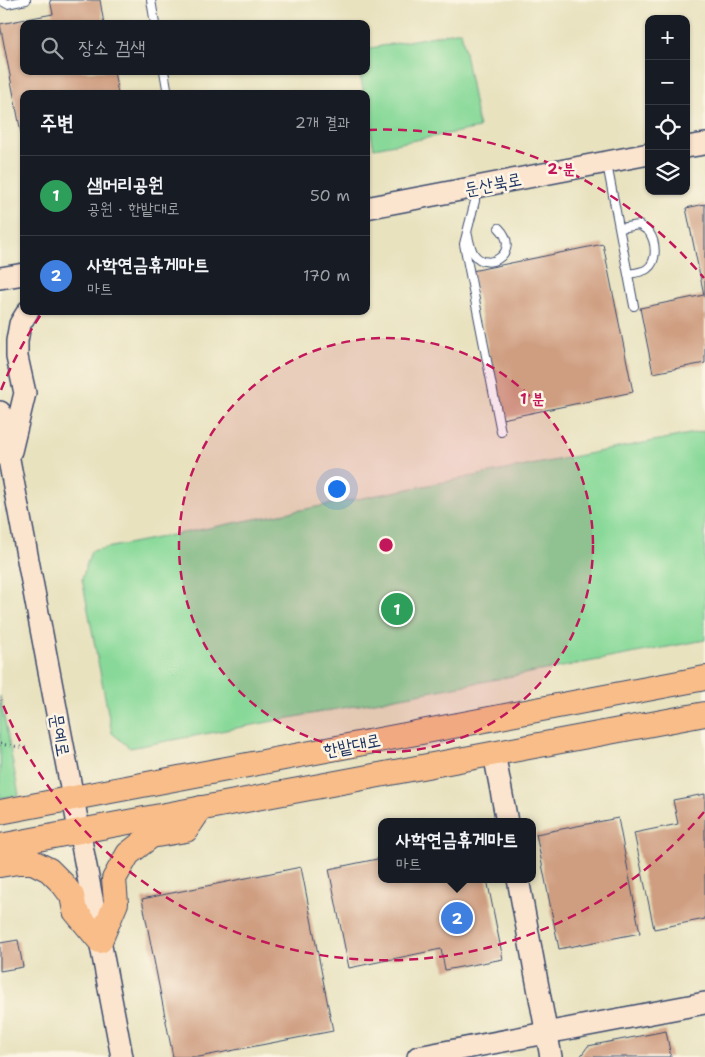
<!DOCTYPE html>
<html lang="ko">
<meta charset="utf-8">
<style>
:root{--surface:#171b24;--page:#242831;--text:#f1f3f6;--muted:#9ea1a6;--line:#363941;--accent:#8c9099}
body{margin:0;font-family:"Shantell Sans","Poor Story",sans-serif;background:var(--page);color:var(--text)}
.controls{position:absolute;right:15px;top:15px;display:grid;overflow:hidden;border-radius:10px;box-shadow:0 1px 4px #0004}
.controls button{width:45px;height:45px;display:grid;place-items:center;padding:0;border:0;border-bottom:1px solid var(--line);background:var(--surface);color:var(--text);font:25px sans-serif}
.you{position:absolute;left:336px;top:488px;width:18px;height:18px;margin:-12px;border:4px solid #fff;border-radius:50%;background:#1a73e8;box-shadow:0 0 0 8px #1a73e833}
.badge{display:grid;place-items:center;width:32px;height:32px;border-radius:50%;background:var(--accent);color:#fff;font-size:16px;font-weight:700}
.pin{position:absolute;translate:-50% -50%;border:2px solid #fff;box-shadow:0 1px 5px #0006}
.popup{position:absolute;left:378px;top:818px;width:158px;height:65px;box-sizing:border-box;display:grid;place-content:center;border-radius:10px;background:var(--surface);filter:drop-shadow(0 1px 4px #0005);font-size:16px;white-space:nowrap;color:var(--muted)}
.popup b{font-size:19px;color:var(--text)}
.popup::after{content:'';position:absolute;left:50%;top:100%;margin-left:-10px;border:10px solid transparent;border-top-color:var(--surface)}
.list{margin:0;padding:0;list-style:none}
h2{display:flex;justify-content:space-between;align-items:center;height:65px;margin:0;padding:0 20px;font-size:21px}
h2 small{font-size:16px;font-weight:400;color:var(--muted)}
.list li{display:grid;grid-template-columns:32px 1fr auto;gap:15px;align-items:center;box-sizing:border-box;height:80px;padding:0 20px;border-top:1px solid var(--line)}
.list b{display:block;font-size:19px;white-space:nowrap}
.list p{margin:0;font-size:16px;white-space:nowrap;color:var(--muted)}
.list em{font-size:16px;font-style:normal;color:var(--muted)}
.icon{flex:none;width:28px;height:28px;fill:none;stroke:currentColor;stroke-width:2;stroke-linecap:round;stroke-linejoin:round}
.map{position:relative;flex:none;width:705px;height:1057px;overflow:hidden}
.search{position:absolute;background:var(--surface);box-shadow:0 1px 4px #0004;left:20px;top:20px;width:350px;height:55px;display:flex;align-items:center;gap:12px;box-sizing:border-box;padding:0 18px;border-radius:10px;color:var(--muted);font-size:19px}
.panel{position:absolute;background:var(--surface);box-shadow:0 1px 4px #0004;left:20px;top:90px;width:350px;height:225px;border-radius:10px}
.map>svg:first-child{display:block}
</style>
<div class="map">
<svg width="705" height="1057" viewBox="0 0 705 1057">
<rect width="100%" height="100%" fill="#fcf5e5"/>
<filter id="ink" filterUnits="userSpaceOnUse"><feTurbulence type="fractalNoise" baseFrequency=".02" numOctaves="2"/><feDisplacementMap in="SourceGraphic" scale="10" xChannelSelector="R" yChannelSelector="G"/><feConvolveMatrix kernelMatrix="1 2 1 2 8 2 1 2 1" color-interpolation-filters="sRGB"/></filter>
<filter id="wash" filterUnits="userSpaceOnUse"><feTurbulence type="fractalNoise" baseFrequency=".0096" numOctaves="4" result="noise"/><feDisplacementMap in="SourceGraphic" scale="20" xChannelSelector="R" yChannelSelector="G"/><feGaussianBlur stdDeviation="1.12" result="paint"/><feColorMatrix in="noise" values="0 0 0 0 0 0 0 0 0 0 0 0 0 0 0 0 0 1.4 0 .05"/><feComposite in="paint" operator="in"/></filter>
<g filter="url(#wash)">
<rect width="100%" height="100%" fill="#e8e2bf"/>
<g fill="#88d999" stroke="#52847c">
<polygon points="461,31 479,128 374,148 366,108 366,94 364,94 359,71 366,71 366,49"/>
<polygon points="705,431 705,640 130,748 112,733 82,579 91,551"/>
<polygon points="0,696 19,795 0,798"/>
</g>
<g id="blocks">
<g fill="#cf9e81">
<polygon points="50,0 100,0 104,24 24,24 24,71 114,71 118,94 24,94 23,143 0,24 53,14"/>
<polygon points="705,204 705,363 653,373 640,308 704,295 686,208"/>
<polygon points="603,244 633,392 502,419 472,271"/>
<polygon points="705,794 705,919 654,929 634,833 678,824 673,800"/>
<polygon points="618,818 640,933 559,949 536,834"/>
<polygon points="382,858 382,879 487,879 503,959 445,970 441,949 349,968 329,869"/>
<polygon points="301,867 333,1031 199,1057 173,1057 142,899"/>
<polygon points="18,940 23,967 0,971 0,943"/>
<polygon points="666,1031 671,1057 580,1057 588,1046"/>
</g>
</g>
</g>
<g filter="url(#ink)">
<use href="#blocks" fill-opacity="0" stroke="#3a4a6d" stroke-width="1"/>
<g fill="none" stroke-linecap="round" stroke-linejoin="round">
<defs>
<g id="lane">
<polyline points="0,0 7,4 26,0"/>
<polyline points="151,0 155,24"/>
<polyline points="164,71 168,94"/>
<polyline points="607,164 634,306"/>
<polyline points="475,190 475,201 464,244 501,432"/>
<path d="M620,228L639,225C642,227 646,229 649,232C656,242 658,261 647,269C643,272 634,273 628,274"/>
<path d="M467,232C469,239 470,248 474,254C488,274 522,251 499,228"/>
</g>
<g id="secondary">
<polyline points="686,147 705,144"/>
<polyline points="366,208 649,154"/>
<polyline points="0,278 24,274"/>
<polyline points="0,412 122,1057"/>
<polyline points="11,451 25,393 17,357 17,341 20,324 28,311"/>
<polyline points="494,753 507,822"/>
<polyline points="518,879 551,1057"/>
<polyline points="418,1057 705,1003"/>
</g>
<g id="primary">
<polyline points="0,812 705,678"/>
<polyline points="0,846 705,714"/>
<polyline points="0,865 18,862 33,862 49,870 63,884 72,896 75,911 100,941 116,903 114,879 128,854 151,836 186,830 201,808"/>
</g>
</defs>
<use href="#lane" stroke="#3a4a6d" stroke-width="10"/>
<use href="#secondary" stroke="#3a4a6d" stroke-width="24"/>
<use href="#primary" stroke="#3a4a6d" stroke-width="26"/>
<polyline stroke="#3a4a6d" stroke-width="3" stroke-dasharray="1 4" stroke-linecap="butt" points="0,744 26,748"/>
<use href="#lane" stroke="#fff" stroke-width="8"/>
<use href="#secondary" stroke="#fce5cf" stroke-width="21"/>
<use href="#primary" stroke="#f8bd88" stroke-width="24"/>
</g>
</g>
<circle cx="386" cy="545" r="207" fill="#c2185b" fill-opacity=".12"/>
<g fill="none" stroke="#c2185b" stroke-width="2.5" stroke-dasharray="9 6">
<circle cx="386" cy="545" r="207"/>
<path d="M704 812A415 415 0 0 1 1 700M1 390A415 415 0 0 1 42 313M368 130A415 415 0 0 1 704 278"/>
</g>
<g text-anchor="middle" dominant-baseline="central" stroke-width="5" stroke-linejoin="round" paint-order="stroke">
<g font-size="18" fill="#1b2f5e" stroke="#fcf5e5">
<text transform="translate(493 184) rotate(-11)">둔산북로</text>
<text transform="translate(60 735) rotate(80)">문예로</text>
<text transform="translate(352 745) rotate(-11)">한밭대로</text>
</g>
</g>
<circle cx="386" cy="545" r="8" fill="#c2185b" stroke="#fcf5e5" stroke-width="2.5"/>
<g font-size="15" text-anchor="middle" font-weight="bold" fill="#c2185b" stroke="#fcf5e5" stroke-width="5" stroke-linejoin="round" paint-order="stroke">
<text x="561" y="174">2 분</text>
<text x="532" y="404">1 분</text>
</g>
</svg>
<div class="controls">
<button>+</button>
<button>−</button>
<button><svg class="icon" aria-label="locate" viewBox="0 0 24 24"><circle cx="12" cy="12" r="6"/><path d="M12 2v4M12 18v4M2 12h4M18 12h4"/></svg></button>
<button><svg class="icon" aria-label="layers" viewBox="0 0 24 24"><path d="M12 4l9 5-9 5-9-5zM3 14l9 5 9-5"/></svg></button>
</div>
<div class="you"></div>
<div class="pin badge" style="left:397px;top:609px;background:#2e9e5b">1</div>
<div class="pin badge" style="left:457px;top:918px;background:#3f7fe0">2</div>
<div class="popup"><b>사학연금휴게마트</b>마트</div>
<div class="search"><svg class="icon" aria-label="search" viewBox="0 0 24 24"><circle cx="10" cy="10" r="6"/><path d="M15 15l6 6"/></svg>장소 검색</div>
<section class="panel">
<h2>주변<small>2개 결과</small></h2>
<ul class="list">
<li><span class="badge" style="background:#2e9e5b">1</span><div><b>샘머리공원</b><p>공원 · 한밭대로</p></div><em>50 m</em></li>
<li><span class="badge" style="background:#3f7fe0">2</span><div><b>사학연금휴게마트</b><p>마트</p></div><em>170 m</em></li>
</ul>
</section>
</div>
